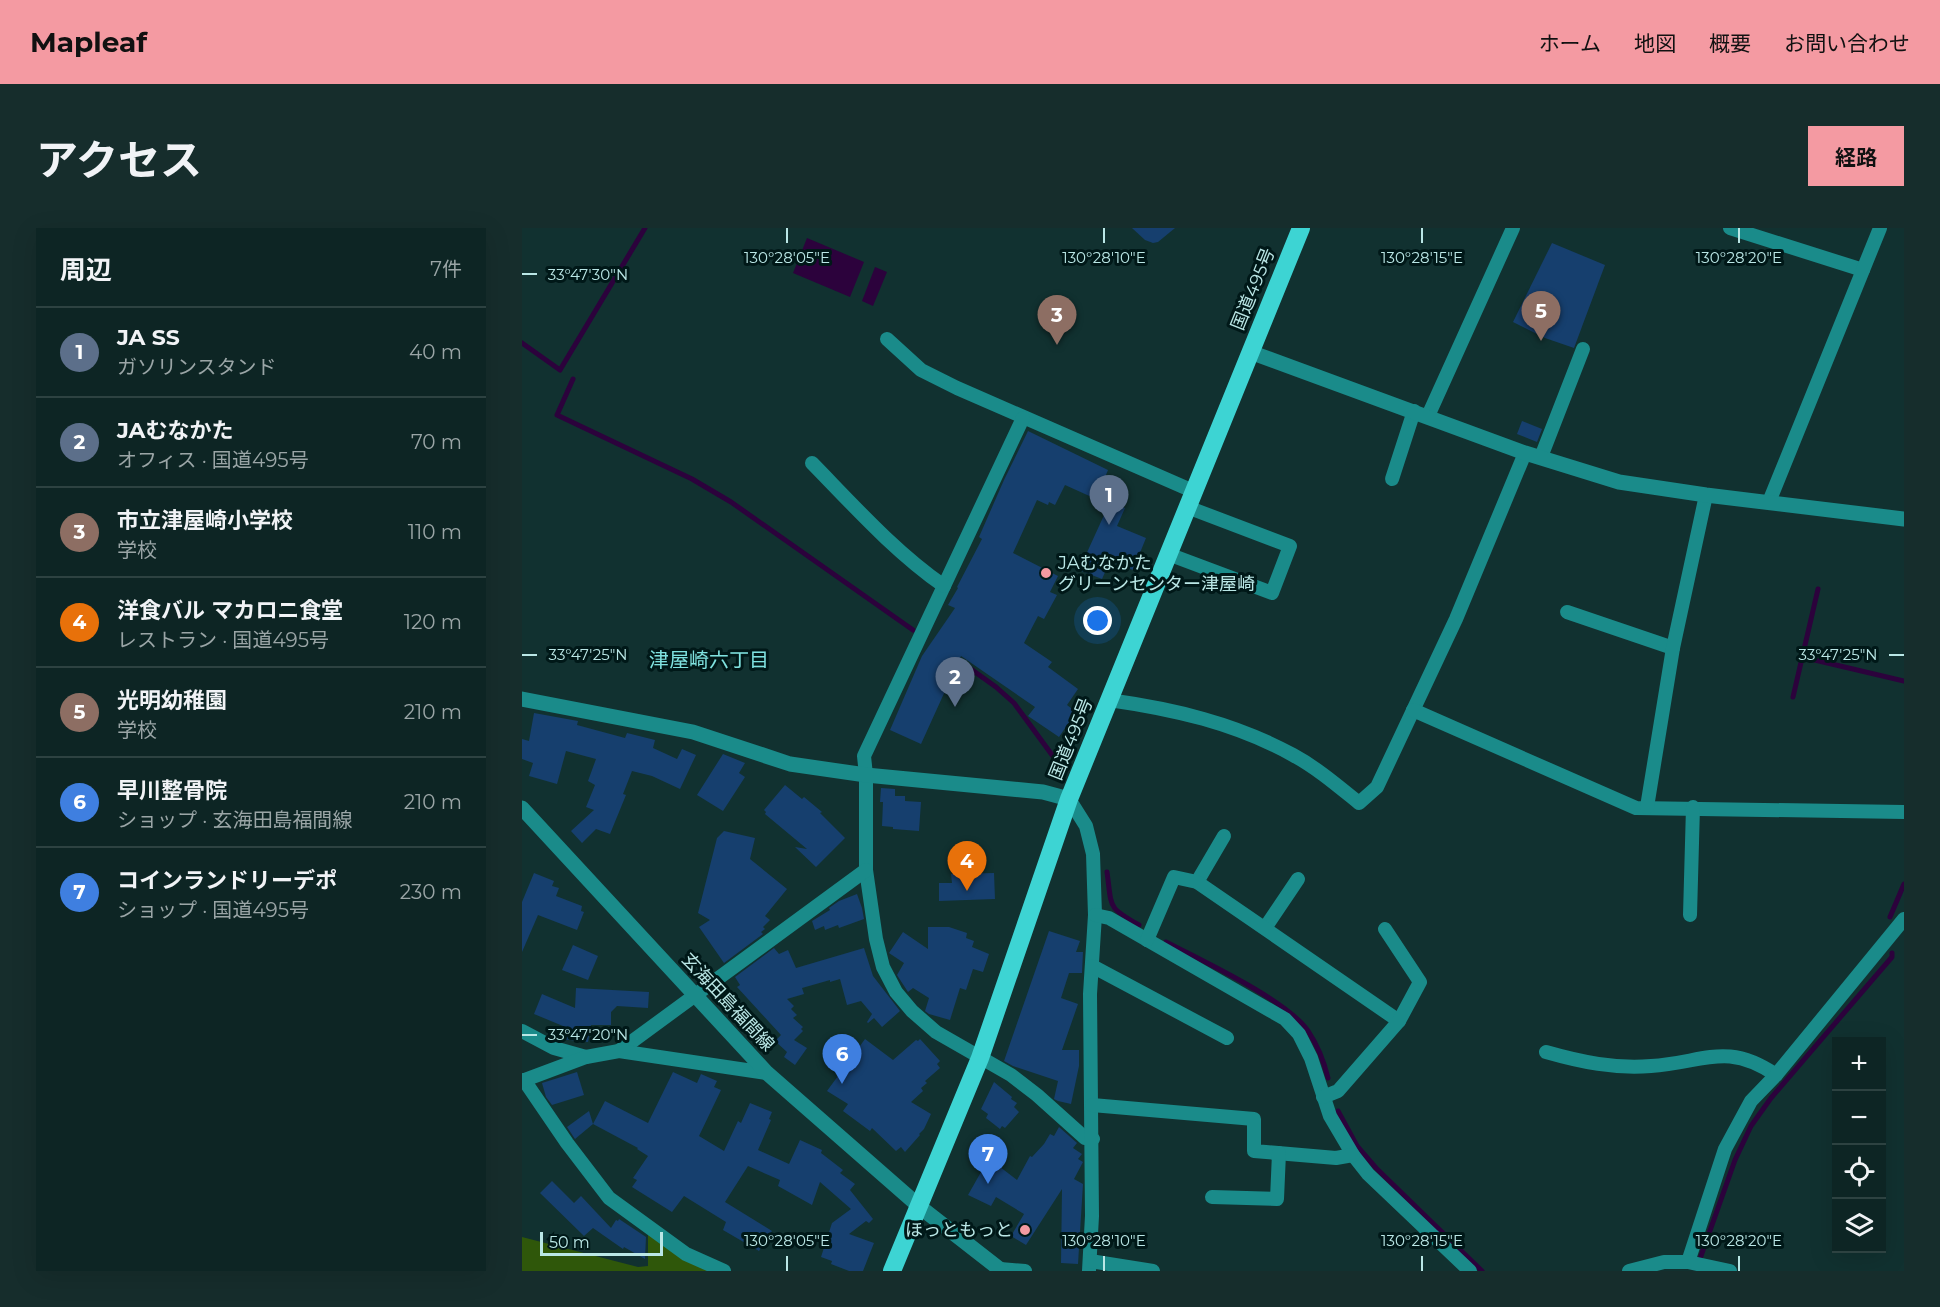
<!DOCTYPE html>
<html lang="ja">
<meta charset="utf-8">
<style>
:root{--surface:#0d2524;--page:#162d2c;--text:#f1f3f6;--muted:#9aa5a6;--line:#2d4241;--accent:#f49aa2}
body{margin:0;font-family:Montserrat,"Noto Sans JP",sans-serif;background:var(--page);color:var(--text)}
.controls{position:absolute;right:18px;bottom:18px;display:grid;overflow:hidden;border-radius:0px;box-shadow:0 6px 24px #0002}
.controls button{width:54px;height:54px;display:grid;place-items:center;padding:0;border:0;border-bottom:2px solid var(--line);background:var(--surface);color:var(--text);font:30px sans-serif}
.scale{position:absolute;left:18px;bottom:15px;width:123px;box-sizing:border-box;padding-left:6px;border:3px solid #bae7e6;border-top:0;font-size:16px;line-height:21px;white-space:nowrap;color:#bae7e6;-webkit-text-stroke:4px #001818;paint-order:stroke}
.you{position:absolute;left:576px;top:393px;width:21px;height:21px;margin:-15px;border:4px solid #fff;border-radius:50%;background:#1a73e8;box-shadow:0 0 0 9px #1a73e833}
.badge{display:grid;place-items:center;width:39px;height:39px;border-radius:50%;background:var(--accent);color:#fff;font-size:20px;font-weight:700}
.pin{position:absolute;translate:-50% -50px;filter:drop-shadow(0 2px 3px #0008)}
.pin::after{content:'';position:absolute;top:32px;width:21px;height:18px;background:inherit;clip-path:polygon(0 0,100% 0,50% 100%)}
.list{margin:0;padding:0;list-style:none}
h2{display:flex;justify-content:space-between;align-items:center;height:78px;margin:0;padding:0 24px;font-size:26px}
h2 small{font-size:20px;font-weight:400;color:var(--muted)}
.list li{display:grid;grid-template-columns:39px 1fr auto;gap:18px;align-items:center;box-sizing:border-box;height:90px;padding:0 24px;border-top:2px solid var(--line)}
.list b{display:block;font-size:22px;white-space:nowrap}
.list p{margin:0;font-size:20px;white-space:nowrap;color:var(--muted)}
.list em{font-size:20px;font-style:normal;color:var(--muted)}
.icon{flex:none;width:33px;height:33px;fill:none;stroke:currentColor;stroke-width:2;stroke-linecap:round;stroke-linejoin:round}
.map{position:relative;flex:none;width:1382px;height:1043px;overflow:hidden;border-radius:0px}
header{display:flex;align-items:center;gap:36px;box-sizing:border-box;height:84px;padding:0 30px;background:var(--accent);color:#111}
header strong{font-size:28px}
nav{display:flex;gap:33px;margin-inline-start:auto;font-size:21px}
.intro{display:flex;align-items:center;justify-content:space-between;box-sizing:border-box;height:144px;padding:0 36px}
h1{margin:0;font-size:42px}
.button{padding:15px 27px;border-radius:0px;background:var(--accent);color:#111;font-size:21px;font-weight:700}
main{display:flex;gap:36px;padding:0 36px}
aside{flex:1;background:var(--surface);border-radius:0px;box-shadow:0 6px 24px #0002}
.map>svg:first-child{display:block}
</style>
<header>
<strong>Mapleaf</strong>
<nav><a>ホーム</a><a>地図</a><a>概要</a><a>お問い合わせ</a></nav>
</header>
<div class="intro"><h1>アクセス</h1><a class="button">経路</a></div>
<main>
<aside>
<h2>周辺<small>7件</small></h2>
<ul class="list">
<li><span class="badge" style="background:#5c6f8a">1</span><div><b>JA SS</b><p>ガソリンスタンド</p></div><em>40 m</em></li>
<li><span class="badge" style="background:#5c6f8a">2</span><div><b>JAむなかた</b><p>オフィス · 国道495号</p></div><em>70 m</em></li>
<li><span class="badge" style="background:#8d6e63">3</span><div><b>市立津屋崎小学校</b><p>学校</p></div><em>110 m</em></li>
<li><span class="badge" style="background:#e8710a">4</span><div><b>洋食バル マカロニ食堂</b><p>レストラン · 国道495号</p></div><em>120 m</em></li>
<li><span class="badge" style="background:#8d6e63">5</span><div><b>光明幼稚園</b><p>学校</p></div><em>210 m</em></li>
<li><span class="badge" style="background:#3f7fe0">6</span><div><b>早川整骨院</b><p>ショップ · 玄海田島福間線</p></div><em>210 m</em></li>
<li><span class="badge" style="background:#3f7fe0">7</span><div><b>コインランドリーデポ</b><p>ショップ · 国道495号</p></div><em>230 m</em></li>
</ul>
</aside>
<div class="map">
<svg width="1382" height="1043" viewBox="0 0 1382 1043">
<rect width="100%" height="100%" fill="#113130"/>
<polygon fill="#2f570a" points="126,1005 192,1043 0,1043 0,1009 116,1039 126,1038"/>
<g fill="#2c023c">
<polygon points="285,10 342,34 328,69 271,45"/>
<polygon points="353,39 365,44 351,78 340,73"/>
</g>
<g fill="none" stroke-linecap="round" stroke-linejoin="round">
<g stroke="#2c023c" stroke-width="5">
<polyline points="0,115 38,142 123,0"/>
<polyline points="51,151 35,187 170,251 209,274 391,402"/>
<polyline points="432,429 474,459 492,475 533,531"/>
<polyline points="1280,429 1382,453"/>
<polyline points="1271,469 1296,361"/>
<path d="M585,644C590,680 585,679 617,697"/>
<polyline points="1368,689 1382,656"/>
<path d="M644,714C680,733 765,772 786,803C796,818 802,834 806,850"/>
<polyline points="816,883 835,918 854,940 960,1043"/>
<polyline points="1179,1028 1213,932 1229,898 1249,870 1370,729 1370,725"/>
</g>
</g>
<g fill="#163f6e">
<polygon points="610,0 653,0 636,14 631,15 623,12"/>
<polygon points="1030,15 1083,37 1052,120 1023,110 991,94"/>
<polygon points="1000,193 1020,201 1015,214 995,206"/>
<polygon points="506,203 586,242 574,271 543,257 533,277 527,274 526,277 515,272 491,325 536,348 528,364 535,367 522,391 516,388 502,415 530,434 526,439 556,461 545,477 554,484 537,509 506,488 513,479 439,428 399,516 368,502 400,428 433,380 426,377 436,360 435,359 460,311 457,309 482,252"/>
<polygon points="588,274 603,280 595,298 624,310 611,342 588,333 580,351 557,342"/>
<polygon points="12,485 56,493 55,497 103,510 105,505 133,512 131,520 155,531 160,521 174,527 158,561 130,548 110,543 101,566 104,567 88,606 74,601 60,615 49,603 72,582 64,579 73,557 66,553 74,531 44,523 35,556 7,548 11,535 0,531 0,511 7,513"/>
<polygon points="201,526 223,535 217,545 223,549 201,583 175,567"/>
<polygon points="263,557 280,571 282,569 300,584 298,585 323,610 294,639 273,619 285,621 243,586 244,584 242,582"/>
<polygon points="359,560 373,561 373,568 383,568 383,573 399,574 397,603 371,601 371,599 360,598 361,574 358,574"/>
<polygon points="202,603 233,610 228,631 265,661 243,688 248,692 241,699 243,701 239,704 241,706 202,735 177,699 188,692 176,685 195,610"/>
<polygon points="12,645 32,653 30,658 37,660 34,668 60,678 59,683 62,684 55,702 16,687 0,724 0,674"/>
<polygon points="472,645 473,671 417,673 417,655 430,655 429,646"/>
<polygon points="335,666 340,680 342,691 317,700 316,697 303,702 302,698 293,702 290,693 308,682 307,680 317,673"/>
<polygon points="406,699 427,699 445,705 444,710 452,713 450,719 467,726 461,744 451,741 444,762 438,760 428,792 407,786 403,783 407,770 391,760 386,764 375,747 382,735 367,725 381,704 406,721"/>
<polygon points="527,703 558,713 554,724 561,724 560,745 547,745 539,770 556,776 540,822 557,822 557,838 549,876 536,873 532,871 536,853 491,838 482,833"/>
<polygon points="51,717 76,728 66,752 40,742"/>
<polygon points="252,720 257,726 266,722 274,740 342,720 351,748 378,783 360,799 352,790 346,795 345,794 350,786 339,773 325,777 318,751 308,754 308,752 280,760 282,766 265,771 272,778 269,781 275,787 271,790 281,799 279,801 281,803 272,812 285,820 273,837 262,829 265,824 253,813 259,807 215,759 218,757 213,749"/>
<polygon points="54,760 127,764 126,780 95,778 89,784 89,797 69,797 66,814 39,811 41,798 12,786 20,766 53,780"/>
<polygon points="343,811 371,832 394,812 396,813 398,811 418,833 415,836 418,840 403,853 405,855 399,860 401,863 389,874 409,886 402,901 397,906 398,907 383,924 379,919 374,923 350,900 348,903 321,883 326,876 305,863"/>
<polygon points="55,844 62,867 30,877 24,869 20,855"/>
<polygon points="151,844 175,855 179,846 195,853 192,859 199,862 177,908 202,923 216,893 219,895 228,875 250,884 247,891 249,892 236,922 267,936 278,912 300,922 299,925 321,942 318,945 333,956 328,962 351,991 347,995 344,993 327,1006 352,1015 341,1043 327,1043 309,1036 310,1033 299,1029 310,995 329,981 298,954 290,977 256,958 258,952 226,938 203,974 250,1003 237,1023 201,1002 204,994 162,968 150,984 110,959 115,952 111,950 126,928 115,921 116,920 71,896 53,911 45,899 67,883 71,896 83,873 126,895"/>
<polygon points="472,854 490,869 489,871 495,875 492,879 497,884 483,900 480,898 478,901 464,890 466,886 459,881"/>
<polygon points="537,899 555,915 551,920 560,926 556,931 561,934 552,951 561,956 556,1036 539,1035 540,961 504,1017 489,1008 502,986 474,969 469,978 446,967 463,937 465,939 469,932 495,952 508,928 510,929 522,916 528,906 532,908"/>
<polygon points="30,953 52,975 59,968 89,1000 94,992 96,993 97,991 124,1009 123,1031 102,1019 101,1021 71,1000 62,1008 18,965"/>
</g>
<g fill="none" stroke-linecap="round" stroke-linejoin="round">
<g stroke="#1a8b8a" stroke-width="14">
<polyline points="1208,0 1341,42"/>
<polyline points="365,111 399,142 435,160 671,263"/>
<polyline points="906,188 991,0"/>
<polyline points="501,190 342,528 344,547 344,642 354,711 361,739 374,764 390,783 414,804 489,847 515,867 563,910 571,911"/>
<polyline points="1019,229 1061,121"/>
<path d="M290,235C332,278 373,324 422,358"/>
<polyline points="870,251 892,183"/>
<polyline points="1247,274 1358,0"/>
<polyline points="646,326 750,365 768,318 665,279"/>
<polyline points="1045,384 1151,420"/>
<path d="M587,472C651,481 713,495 771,527C795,540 816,558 837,575L855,559L934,391L1003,225"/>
<polyline points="891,482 1114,580 1382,584"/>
<polyline points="547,571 564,598 571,626 573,687 568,766 570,988 567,1043"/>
<polyline points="1125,579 1151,420 1184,267"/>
<polyline points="675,654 702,608"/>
<polyline points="573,687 587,690 763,791 777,806 789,830 808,888 831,927 846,946 948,1043"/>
<polyline points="1168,687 1171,579"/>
<polyline points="743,700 776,651"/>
<polyline points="625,712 652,649 675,654 877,793"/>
<polyline points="570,738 705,810"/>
<polyline points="0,803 32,820 64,829"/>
<polyline points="97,823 344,642"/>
<path d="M1024,824C1059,834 1093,841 1129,838C1181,835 1204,813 1254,847"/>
<polyline points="2,852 45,915 87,970 164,1026 202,1043"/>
<polyline points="0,853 64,829 97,823 245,845"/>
<polyline points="801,869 816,863 877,793 898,754 863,701"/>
<polyline points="570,877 732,891 732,923 814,930 831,927"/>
<polyline points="690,969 755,971 757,925"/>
<polyline points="568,1033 631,1043"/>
<polyline points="1166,1034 1203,921 1229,873 1254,847 1382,691"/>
<polyline points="478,1041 503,1043"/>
<polyline points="1107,1043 1142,1034 1166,1034 1208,1043"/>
</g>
<g stroke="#1a8b8a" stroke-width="15">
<polyline points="728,124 1003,225 1097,254 1184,267 1382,291"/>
<polyline points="0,471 171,504 268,536 344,547 521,564 547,571"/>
<polyline points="0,580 245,845 398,979 480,1043"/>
</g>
<polyline stroke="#3dd4d3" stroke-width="18" points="370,1043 458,830 547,571 779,0"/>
</g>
<path fill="none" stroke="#bae7e6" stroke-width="2" d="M265,0V15M582,0V15M900,0V15M1217,0V15M0,46H15M0,427H15M1367,427H1382M0,807H15M265,1028V1043M582,1028V1043M900,1028V1043M1217,1028V1043"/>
<g fill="#f49aa2" stroke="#001818" stroke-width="2">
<circle cx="524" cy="345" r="6"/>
<circle cx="503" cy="1002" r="6"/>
</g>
<g text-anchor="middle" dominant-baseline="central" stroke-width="6" stroke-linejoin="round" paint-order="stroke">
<g font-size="18" fill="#bae7e6" stroke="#001818">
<text transform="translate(731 61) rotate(-68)">国道495号</text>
<text transform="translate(549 511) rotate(-68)">国道495号</text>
<text transform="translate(206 774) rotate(47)">玄海田島福間線</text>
</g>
<g font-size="18" fill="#bae7e6" stroke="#001818" text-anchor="start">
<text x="536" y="335">JAむなかた<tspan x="536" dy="21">グリーンセンター津屋崎</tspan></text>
<text x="491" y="1002" text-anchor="end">ほっともっと</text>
</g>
<g font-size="20" fill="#7fe2e0" stroke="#001818">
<text x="187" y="432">津屋崎六丁目</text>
</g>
</g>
<g font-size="15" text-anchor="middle" fill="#bae7e6" stroke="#001818" stroke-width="6" stroke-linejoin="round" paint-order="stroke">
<text x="265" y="35">130°28'05"E</text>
<text x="582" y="35">130°28'10"E</text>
<text x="900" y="35">130°28'15"E</text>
<text x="1217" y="35">130°28'20"E</text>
<text x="66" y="52">33°47'30"N</text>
<text x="66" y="432">33°47'25"N</text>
<text x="1316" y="432">33°47'25"N</text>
<text x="66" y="812">33°47'20"N</text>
<text x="265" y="1018">130°28'05"E</text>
<text x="582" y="1018">130°28'10"E</text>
<text x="900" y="1018">130°28'15"E</text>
<text x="1217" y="1018">130°28'20"E</text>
</g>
</svg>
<div class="controls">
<button>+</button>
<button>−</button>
<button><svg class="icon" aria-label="locate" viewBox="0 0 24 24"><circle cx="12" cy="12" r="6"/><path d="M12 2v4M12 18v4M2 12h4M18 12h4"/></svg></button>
<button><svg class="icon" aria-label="layers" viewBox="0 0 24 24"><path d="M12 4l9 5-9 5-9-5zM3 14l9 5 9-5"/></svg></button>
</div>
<div class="scale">50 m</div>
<div class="you"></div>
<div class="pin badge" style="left:587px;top:297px;background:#5c6f8a">1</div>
<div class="pin badge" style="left:433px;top:479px;background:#5c6f8a">2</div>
<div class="pin badge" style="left:535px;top:117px;background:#8d6e63">3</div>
<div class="pin badge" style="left:445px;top:663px;background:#e8710a">4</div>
<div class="pin badge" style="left:1019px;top:113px;background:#8d6e63">5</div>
<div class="pin badge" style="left:320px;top:856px;background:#3f7fe0">6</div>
<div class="pin badge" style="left:466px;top:956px;background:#3f7fe0">7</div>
</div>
</main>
